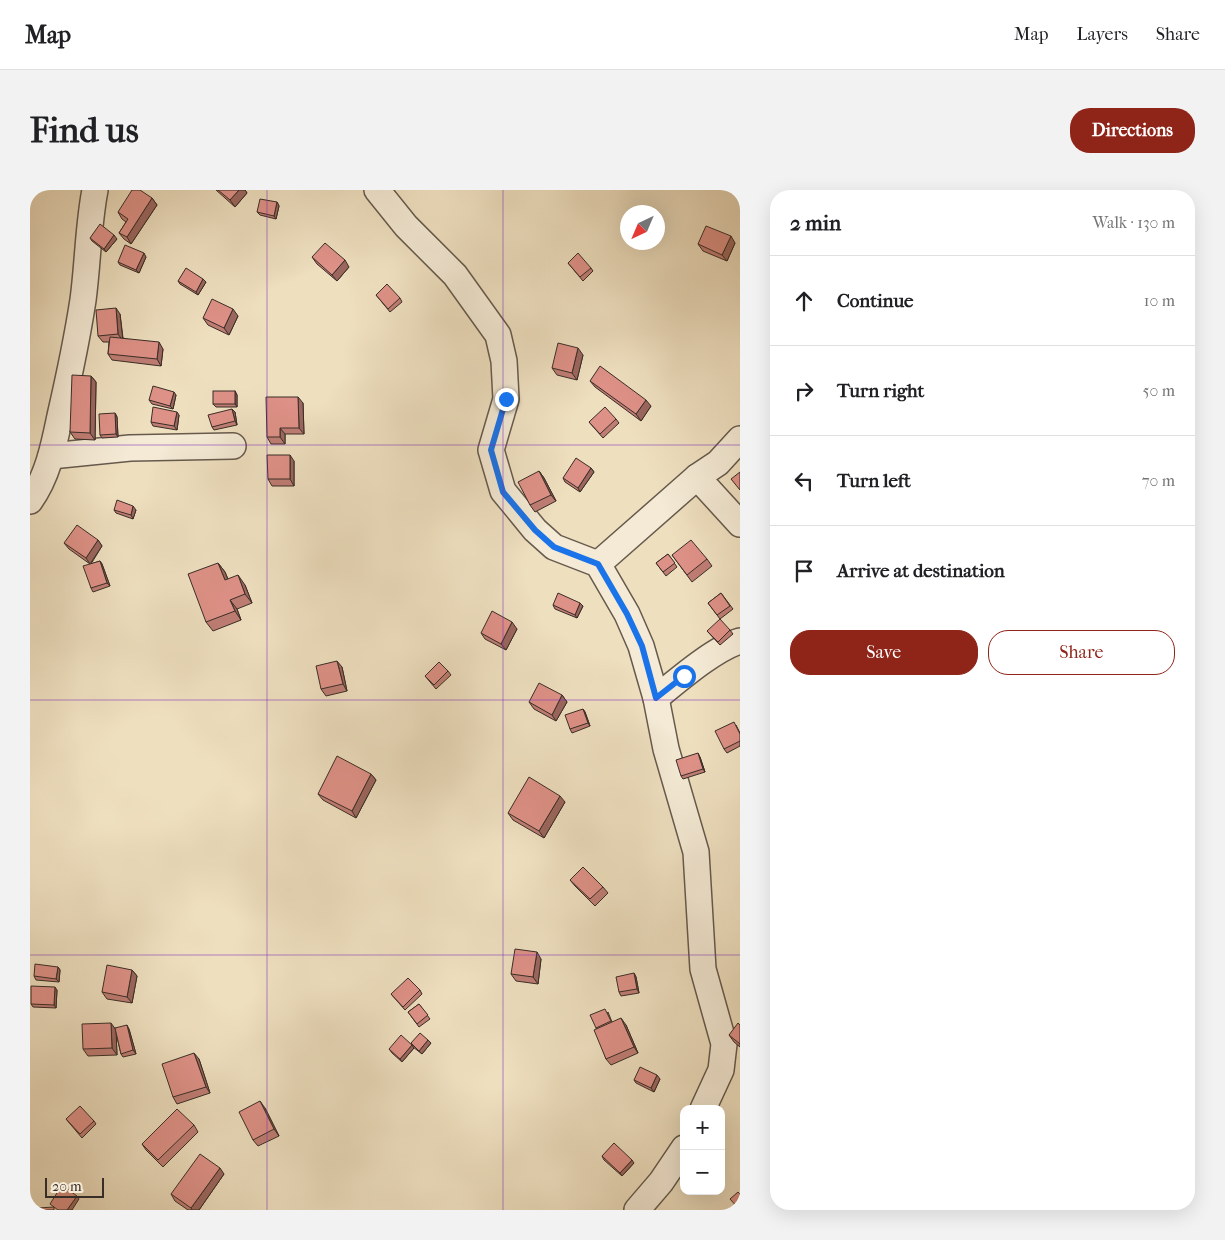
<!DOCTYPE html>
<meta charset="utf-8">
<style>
:root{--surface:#fff;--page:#f2f2f2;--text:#202124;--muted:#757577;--line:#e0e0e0;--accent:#8f2418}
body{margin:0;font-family:"IM FELL French Canon",serif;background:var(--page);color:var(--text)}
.controls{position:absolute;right:15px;bottom:15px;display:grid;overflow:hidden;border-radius:10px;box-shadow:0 5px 20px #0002}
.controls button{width:45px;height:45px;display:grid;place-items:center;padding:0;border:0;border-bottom:1px solid var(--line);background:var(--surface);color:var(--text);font:25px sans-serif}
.compass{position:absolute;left:590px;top:15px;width:45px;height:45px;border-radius:50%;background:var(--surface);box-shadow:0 5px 20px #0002;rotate:224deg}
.scale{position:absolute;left:15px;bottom:12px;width:59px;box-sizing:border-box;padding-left:5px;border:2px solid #392d27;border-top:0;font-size:14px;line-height:18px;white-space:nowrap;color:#392d27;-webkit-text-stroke:4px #f4ead5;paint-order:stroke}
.stop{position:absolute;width:15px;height:15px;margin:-11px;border:4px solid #1a73e8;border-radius:50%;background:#fff}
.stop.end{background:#1a73e8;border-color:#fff;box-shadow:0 1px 5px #0008}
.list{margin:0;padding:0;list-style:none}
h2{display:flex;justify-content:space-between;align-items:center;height:65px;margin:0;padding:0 20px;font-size:21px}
h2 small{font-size:16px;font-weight:400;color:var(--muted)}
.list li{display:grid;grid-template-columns:32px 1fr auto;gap:15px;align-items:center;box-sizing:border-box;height:90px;padding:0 20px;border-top:1px solid var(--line)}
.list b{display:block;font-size:19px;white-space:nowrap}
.list em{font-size:16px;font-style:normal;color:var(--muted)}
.actions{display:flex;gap:10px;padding:15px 20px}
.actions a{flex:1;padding:11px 0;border:1px solid var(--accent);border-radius:20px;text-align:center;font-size:18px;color:var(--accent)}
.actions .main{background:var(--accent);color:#fff}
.icon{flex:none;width:28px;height:28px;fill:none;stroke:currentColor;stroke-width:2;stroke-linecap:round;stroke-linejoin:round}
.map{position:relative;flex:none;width:710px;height:1020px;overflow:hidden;border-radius:20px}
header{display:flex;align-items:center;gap:30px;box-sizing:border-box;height:70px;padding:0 25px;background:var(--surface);border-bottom:1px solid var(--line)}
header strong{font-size:24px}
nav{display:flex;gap:28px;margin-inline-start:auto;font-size:18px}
.intro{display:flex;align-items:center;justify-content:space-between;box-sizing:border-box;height:120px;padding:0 30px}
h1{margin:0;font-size:35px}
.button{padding:12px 22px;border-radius:20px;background:var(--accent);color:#fff;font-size:18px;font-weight:700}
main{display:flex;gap:30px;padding:0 30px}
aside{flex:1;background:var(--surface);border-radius:20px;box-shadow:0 5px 20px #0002}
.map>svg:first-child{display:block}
</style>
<header>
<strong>Map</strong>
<nav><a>Map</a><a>Layers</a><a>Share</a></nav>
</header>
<div class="intro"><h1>Find us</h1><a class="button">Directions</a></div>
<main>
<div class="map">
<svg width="710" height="1020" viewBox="0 0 710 1020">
<rect width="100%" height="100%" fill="#eedfbf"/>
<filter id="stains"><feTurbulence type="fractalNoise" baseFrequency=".004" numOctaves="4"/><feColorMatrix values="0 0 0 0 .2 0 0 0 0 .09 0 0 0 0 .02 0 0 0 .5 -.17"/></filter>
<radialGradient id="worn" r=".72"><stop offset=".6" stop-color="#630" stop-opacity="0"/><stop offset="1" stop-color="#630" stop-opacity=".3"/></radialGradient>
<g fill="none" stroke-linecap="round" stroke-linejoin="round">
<defs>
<g id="minor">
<polyline points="347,0 376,36 425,85 468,145 474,171 476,209 461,260 473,301 505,340 524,357 568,374 597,424 611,456 626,508 636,559 666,662 673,779 694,854 691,880 673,919"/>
<polyline points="21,266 100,258 203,256"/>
<polyline points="667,287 710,334"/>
<path d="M0,311C18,286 24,255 30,226C39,187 47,149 53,110C58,73 58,36 65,0"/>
<polyline points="568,374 667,287 688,273 710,249"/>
<path d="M626,508C647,491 685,458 710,451"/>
<polyline points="607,1020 631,992 654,958"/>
</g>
</defs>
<use href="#minor" stroke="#665a4d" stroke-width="28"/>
<use href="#minor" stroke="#f4ead5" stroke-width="25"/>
</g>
<g fill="#bf7d74" stroke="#392d27">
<polygon points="186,0 215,0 217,3 205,17"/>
<polygon points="122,8 127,15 101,54 94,49 89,43 96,32 92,29 88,22"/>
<polygon points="247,12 249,16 246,29 230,25 227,22"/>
<polygon points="60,48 87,49 76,62 62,51"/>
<polygon points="705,53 697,71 673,61 668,54"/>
<polygon points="116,67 109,83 90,75 88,72"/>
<polygon points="282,67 319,77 307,91 287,74"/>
<polygon points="538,73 561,78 563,81 553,91"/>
<polygon points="148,91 176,92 168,105 150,94"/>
<polygon points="346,105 370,108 372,112 360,122"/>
<polygon points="90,124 93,148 133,159 131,176 82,170 78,164 79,152 73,152 68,146"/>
<polygon points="208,126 199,145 178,135 173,128"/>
<polygon points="553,165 547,190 527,185 522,178"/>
<polygon points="61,186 66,192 65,250 45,249 40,242"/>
<polygon points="560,191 621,216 611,231 565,197"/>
<polygon points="205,201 207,205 207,217 186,217 183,214"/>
<polygon points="146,205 143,219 122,214 119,210"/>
<polygon points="273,213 274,244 255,244 255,254 241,254 237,247"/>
<polygon points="205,222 207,235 184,240 182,237"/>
<polygon points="85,223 87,227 88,247 72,248 70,245"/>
<polygon points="149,225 147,240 123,236 121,232"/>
<polygon points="586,229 589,233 573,248 559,232"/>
<polygon points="264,271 264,296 242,296 238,289"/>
<polygon points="561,278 564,282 550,302 535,292 533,288"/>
<polygon points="509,281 514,288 526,311 505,322 500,315"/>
<polygon points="84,320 106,320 103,329 86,323"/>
<polygon points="68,350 72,356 61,374 70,371 72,374 80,396 63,402 61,398 60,374 39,359 34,353"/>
<polygon points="638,364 647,377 636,386 626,373"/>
<polygon points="642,365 677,369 682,376 662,392"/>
<polygon points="188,373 195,382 198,389 215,395 222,413 207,419 211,430 183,441 176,432"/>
<polygon points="691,403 703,419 690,429 678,413"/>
<polygon points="550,413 553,416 547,428 525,419 523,415"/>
<polygon points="487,439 476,460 455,449 451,443"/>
<polygon points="700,440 703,444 690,455 677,441"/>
<polygon points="312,477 317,501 296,506 291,499"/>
<polygon points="418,481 421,485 406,499 395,486"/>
<polygon points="532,505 537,512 526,531 504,519 499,512"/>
<polygon points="553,519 555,522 560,536 542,543 540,539"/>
<polygon points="706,535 710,543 710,556 697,563 694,559"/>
<polygon points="670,567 675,582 653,589 651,586"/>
<polygon points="341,584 346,590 326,628 293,610 288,604"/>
<polygon points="535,612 514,648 483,630 478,623"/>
<polygon points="540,690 573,697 578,703 565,716 545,696"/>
<polygon points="511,769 508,794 486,791 481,784"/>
<polygon points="28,777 30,780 29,792 6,790 4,786"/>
<polygon points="102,780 107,786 102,813 77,809 72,802"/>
<polygon points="604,783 606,787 609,803 591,806 589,802"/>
<polygon points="27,800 26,818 3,817 1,814"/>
<polygon points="390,800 392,804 375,820 361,804"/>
<polygon points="389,814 400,829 389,837 378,822"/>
<polygon points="578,822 582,832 596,835 608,863 581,875 576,869 566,838"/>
<polygon points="710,835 710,857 704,852 699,845"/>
<polygon points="85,838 99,839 106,864 93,867 91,864 86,843 87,865 58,866 53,859"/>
<polygon points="401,853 392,864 383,857 384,858 372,872 362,863 359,859 382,855"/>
<polygon points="169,869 180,903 147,914 143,907"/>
<polygon points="630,889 624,902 606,893 604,890"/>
<polygon points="235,918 249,946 228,956 223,950"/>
<polygon points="36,929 64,931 66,934 52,948"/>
<polygon points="164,935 168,942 133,977 116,960 112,954"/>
<polygon points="572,966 604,973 592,986 574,970"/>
<polygon points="194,984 169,1020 158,1020 145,1011 141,1004"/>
</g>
<g fill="#9b665e" stroke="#392d27">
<polygon points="209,0 215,0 217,3 205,17 200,10"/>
<polygon points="122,8 127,15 101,54 97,47"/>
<polygon points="247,12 249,16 246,29 244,26"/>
<polygon points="84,45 87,49 76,62 74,59"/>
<polygon points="701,46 705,53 697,71 692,65"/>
<polygon points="114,63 116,67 109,83 106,80"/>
<polygon points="315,70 319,77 307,91 302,85"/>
<polygon points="173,89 176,92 168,105 166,102"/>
<polygon points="86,118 90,124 93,151 88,144"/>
<polygon points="203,119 208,126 199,145 194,138"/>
<polygon points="129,152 133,159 131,176 127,169"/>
<polygon points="548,158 553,165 547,190 542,183"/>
<polygon points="61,186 66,192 65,250 60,243"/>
<polygon points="205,201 207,205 207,217 205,214"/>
<polygon points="144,202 146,205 143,219 140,216"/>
<polygon points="268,207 273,213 274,244 269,238"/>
<polygon points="616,210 621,216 611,231 606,224"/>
<polygon points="202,219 205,222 207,235 205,231"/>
<polygon points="147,222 149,225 147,240 144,236"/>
<polygon points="85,223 87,227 88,247 86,244"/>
<polygon points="250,238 255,244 255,254 250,247"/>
<polygon points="260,265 264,271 264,296 260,289"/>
<polygon points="561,278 564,282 550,302 548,298"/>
<polygon points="509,281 514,288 526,311 521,305"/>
<polygon points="103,316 106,320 103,329 101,325"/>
<polygon points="68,350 72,356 60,374 56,368"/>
<polygon points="70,371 72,374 80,396 77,393"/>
<polygon points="188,373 195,382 202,400 195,390"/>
<polygon points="208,385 215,395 222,413 215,404"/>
<polygon points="200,410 207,419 211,430 205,421"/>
<polygon points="550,413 553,416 547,428 545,425"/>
<polygon points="482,432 487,439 476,460 471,454"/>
<polygon points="307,471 312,477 317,501 313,494"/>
<polygon points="532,505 537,512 526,531 522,525"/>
<polygon points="553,519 555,522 560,536 558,533"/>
<polygon points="668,563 670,567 675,582 673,579"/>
<polygon points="341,584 346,590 326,628 322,621"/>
<polygon points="530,606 535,612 514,648 509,641"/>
<polygon points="507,762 511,769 508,794 503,787"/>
<polygon points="28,777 30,780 29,792 26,789"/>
<polygon points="102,780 107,786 102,813 97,807"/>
<polygon points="604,783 606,787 609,803 607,799"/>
<polygon points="25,797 27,800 26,818 24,815"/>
<polygon points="591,828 596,835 608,863 604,857"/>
<polygon points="81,833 86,840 87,865 82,858"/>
<polygon points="97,835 99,839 106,864 103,860"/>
<polygon points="398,850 401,853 392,864 389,861"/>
<polygon points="382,855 384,858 372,872 370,869"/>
<polygon points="164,863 169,869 180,903 176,897"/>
<polygon points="627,885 630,889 624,902 621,898"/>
<polygon points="230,911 235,918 249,946 244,939"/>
<polygon points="602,970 604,973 592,986 590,983"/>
<polygon points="190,978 194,984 169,1020 162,1020 161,1018"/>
<polygon points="47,1006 49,1009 42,1020 37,1020"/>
</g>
<g fill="#de9187" stroke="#392d27">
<polygon points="102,0 110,0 122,8 97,47 89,43 98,29 88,22"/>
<polygon points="188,0 209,0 200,10"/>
<polygon points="230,9 247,12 244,26 227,22"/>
<polygon points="70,34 84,45 74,59 60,48"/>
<polygon points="676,36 701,46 692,65 668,54"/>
<polygon points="295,53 315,70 302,85 282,67"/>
<polygon points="95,55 114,63 106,80 88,72"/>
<polygon points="548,63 561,78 550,87 538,73"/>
<polygon points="156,78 173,89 166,102 148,91"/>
<polygon points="357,94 370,108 358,119 346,105"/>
<polygon points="182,109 203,119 194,138 173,128"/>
<polygon points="86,118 88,144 68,146 66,120"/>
<polygon points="80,147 129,152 127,169 78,164"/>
<polygon points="528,153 548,158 542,183 522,178"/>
<polygon points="570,176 616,210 606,224 560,191"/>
<polygon points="42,185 61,186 60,243 40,242"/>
<polygon points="123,196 144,202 140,216 119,210"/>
<rect x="183" y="201" width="22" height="13"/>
<polygon points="236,207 268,207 269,238 250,238 250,247 237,247"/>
<polygon points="123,217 147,222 144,236 121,232"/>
<polygon points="575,217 586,229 570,244 559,232"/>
<polygon points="202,219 205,231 182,237 178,225"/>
<polygon points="85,223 86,244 70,245 69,224"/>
<polygon points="237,265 260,265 260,289 238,289"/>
<polygon points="546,268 561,278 548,298 533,288"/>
<polygon points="509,281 521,305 500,315 488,292"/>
<polygon points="710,282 710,300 701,289"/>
<polygon points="87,310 103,316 101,325 84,320"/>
<polygon points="47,335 68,350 56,368 34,353"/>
<polygon points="661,350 677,369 657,385 642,365"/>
<polygon points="638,364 645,373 633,382 626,373"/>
<polygon points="70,371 77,393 61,398 53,376"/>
<polygon points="188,373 195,390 208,385 215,404 200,410 205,421 176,432 158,384"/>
<polygon points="528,403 550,413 545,425 523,415"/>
<polygon points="691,403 700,416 687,425 678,413"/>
<polygon points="462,421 482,432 471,454 451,443"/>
<polygon points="690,429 700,440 688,452 677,441"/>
<polygon points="307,471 313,494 291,499 286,476"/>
<polygon points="409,472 418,481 404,495 395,486"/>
<polygon points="509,493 532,505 522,525 499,512"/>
<polygon points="553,519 558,533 540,539 535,525"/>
<polygon points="704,532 710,544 710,551 694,559 685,541"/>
<polygon points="668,563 673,579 651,586 646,570"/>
<polygon points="307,566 341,584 322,621 288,604"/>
<polygon points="499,587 530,606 509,641 478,623"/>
<polygon points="553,677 573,697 560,709 540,690"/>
<polygon points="485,759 507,762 503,787 481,784"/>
<polygon points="5,774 28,777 26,789 4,786"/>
<polygon points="77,775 102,780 97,807 72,802"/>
<polygon points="604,783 607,799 589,802 586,787"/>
<polygon points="378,788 390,800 373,817 361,804"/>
<polygon points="1,796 25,797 24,815 1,814"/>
<polygon points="389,814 398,825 387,834 378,822"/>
<polygon points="575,819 581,831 566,838 560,825"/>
<polygon points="591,828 604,857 576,869 564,840"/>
<polygon points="81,833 82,858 53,859 52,834"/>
<polygon points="708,833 710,835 710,854 699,845"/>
<polygon points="97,835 103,860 91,864 85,838"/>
<polygon points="390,843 398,850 389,861 381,853"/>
<polygon points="371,845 382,855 370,869 359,859"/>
<polygon points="164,863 176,897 143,907 132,874"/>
<polygon points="610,877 627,885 621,898 604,890"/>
<polygon points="230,911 244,939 223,950 209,922"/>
<polygon points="50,916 64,931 50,944 36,929"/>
<polygon points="147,919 164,935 128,970 112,954"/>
<polygon points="584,953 602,970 590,983 572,966"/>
<polygon points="170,964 190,978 161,1018 141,1004"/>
<polygon points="32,995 47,1006 37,1020 28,1020 20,1014"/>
<polygon points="708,1002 710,1004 710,1018 709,1019 700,1009"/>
<polygon points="24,1017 24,1020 8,1020 8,1018"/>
</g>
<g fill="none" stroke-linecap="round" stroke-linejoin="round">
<polyline stroke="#1a73e8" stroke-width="6" points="476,209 461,260 473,302 505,340 524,357 568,374 597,424 612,456 626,508 654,486"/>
</g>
<path fill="none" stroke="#7b2cbf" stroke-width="1" stroke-opacity="0.55" d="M237,0V1020M473,0V1020M0,255H710M0,510H710M0,765H710"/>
<rect width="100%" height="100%" filter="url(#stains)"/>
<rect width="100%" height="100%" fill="url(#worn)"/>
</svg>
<div class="controls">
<button>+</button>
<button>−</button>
</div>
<svg class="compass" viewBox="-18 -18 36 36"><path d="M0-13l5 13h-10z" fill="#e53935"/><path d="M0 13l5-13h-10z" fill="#757577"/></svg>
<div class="scale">20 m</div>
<div class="stop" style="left:654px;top:486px"></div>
<div class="stop end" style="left:476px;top:209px"></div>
</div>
<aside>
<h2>2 min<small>Walk · 130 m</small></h2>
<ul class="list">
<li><svg class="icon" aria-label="ahead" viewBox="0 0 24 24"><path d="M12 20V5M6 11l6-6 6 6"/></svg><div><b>Continue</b></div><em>10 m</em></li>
<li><svg class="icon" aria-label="right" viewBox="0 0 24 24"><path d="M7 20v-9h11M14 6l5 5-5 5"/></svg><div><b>Turn right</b></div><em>50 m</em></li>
<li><svg class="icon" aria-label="left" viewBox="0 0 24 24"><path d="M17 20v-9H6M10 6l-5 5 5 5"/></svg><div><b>Turn left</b></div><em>70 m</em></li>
<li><svg class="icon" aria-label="arrive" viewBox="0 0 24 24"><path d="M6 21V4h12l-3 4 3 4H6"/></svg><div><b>Arrive at destination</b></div></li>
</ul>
<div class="actions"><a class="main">Save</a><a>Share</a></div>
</aside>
</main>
